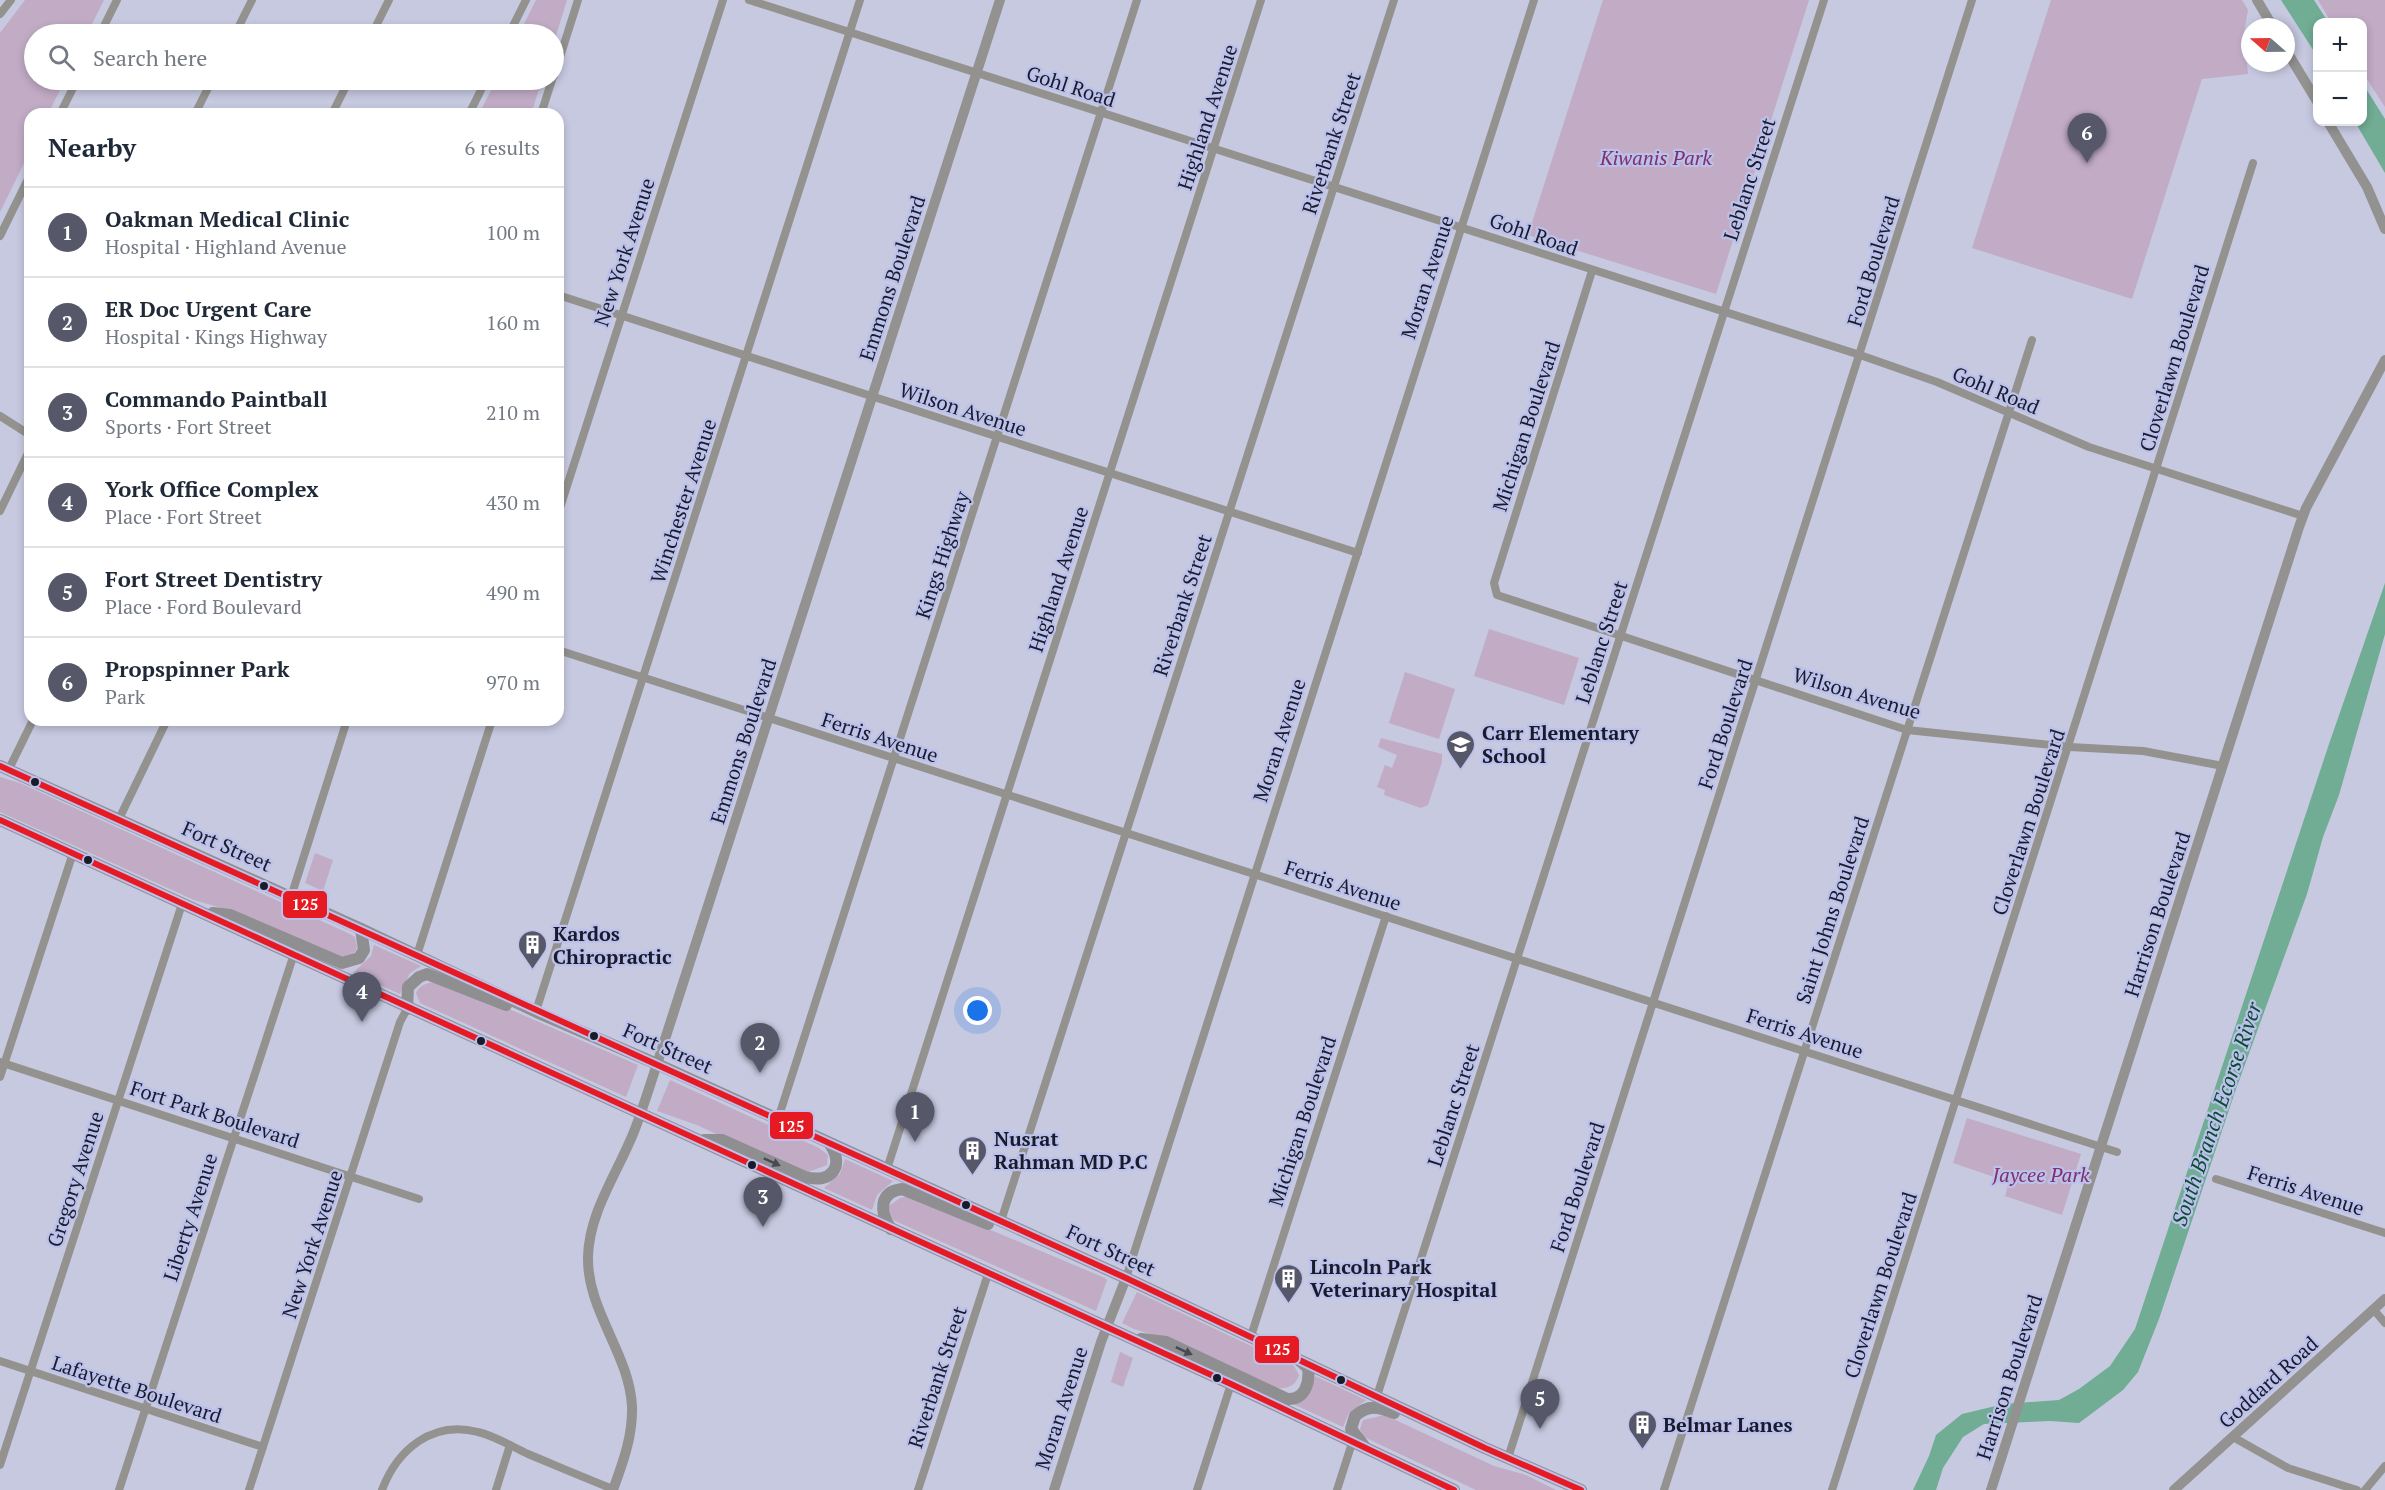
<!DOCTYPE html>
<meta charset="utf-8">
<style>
:root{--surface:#fff;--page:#f2f2f3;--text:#1f2937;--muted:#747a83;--line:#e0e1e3;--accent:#56586a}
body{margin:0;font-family:"PT Serif",serif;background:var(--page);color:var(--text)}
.controls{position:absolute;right:18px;top:18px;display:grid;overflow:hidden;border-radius:12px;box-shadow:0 3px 9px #0003}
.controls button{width:54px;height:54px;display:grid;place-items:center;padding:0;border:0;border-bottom:2px solid var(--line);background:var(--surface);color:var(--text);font:30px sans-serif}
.compass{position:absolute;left:2241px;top:18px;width:54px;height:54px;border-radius:50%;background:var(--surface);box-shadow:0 3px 9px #0003;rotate:290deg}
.you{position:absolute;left:978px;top:1011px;width:21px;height:21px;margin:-15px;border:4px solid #fff;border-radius:50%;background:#1a73e8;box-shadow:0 0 0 9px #1a73e833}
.badge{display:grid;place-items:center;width:39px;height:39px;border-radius:50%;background:var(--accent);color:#fff;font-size:20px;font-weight:700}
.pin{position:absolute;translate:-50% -50px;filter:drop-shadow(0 2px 3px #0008)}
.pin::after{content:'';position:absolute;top:32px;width:21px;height:18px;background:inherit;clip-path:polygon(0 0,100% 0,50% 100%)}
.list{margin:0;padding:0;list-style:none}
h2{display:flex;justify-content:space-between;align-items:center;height:78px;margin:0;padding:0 24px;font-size:26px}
h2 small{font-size:20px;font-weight:400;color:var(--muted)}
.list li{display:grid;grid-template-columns:39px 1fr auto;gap:18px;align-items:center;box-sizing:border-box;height:90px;padding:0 24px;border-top:2px solid var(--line)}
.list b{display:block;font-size:22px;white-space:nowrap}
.list p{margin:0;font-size:20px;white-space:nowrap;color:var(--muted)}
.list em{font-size:20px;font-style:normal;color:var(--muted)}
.icon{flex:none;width:33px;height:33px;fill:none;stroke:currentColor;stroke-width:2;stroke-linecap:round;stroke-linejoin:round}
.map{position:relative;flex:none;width:2385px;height:1490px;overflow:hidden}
.search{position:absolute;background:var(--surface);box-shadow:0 3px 9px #0003;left:24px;top:24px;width:540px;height:66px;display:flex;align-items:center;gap:15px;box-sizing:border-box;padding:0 21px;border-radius:33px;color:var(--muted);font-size:22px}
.panel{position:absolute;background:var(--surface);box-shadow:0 3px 9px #0003;left:24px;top:108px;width:540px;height:618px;border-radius:18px}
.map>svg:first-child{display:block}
</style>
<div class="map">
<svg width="2385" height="1490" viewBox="0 0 2385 1490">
<rect width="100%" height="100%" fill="#c6c9e0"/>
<g fill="#c1abc5">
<polygon points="25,0 104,0 87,34 34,34 34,80 65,80 48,114 30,114 30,151 0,212 0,33"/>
<polygon points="536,0 567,0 554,42 554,34 519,34"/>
<polygon points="1603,0 1809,0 1716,294 1528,235"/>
<polygon points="2051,0 2242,0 2248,10 2244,33 2248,74 2202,79 2132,299 1972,248"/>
<polygon points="2318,0 2385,0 2385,107 2363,73 2362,22 2331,22"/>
<polygon points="496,80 542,80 531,114 479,114"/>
<polygon points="1489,629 1579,658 1564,705 1474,676"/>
<polygon points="1405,672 1455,689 1439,739 1389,723"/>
<polygon points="1381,738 1442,754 1442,762 1428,805 1421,808 1384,795 1385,790 1377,787 1385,765 1392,768 1397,755 1378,747"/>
<polygon points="0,777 20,783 350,934 355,937 357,948 355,952 341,958 225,909 194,900 0,812"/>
<polygon points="315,853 333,860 323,891 305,883"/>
<polygon points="374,945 421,966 410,973 400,994 353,973 371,956"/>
<path d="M438,981L449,983L638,1065L626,1097L420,1003L416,993C420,984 428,983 438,981Z"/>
<polygon points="670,1080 819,1148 828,1155 827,1165 808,1172 788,1167 697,1125 657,1111"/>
<polygon points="1967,1118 2081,1154 2062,1215 2005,1196 2009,1182 1953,1163"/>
<polygon points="845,1159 893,1181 877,1195 872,1210 824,1188 840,1174"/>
<polygon points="910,1196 1105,1278 1107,1280 1096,1311 893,1220 890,1216 889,1206 900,1198"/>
<path d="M1137,1292L1294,1366L1299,1375C1295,1388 1284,1389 1273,1388L1166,1339L1134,1329L1122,1323Z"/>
<polygon points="1120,1352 1133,1358 1123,1387 1111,1382"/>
<polygon points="1315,1376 1366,1400 1349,1413 1343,1427 1293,1404 1312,1386"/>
<polygon points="1385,1415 1494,1466 1526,1475 1556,1490 1476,1490 1364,1437 1360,1429 1363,1420"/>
</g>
<g fill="#71ac94">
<polygon points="2281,0 2314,0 2328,22 2318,22 2317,56"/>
<polygon points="2363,84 2385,119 2385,173 2355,122 2362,122"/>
<polygon points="2385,583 2385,634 2339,795 2323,837 2307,894 2235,1092 2159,1319 2138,1372 2123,1390 2079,1423 2050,1421 1984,1424 1963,1437 1943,1468 1936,1490 1913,1490 1929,1456 1936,1435 1962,1414 2004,1404 2059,1400 2079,1389 2110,1366 2135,1329 2329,744"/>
</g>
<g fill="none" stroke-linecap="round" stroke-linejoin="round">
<g stroke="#93928f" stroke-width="8">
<polyline points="749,0 1860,355 1937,382 2089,447 2303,516"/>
<polyline points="0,14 11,0"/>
<polyline points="100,34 117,0"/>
<polyline points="235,34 252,0"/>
<polyline points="372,34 389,0"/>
<polyline points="509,34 526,0"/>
<polyline points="554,76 578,0"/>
<polyline points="60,114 77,80"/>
<polyline points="195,114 212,80"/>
<polyline points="332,114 349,80"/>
<polyline points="469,114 486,80"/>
<polyline points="541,114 552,80"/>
<polyline points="0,236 30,175"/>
<polyline points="1592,271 1494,583 1497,595 1907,730 2070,747 2143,751 2223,766"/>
<polyline points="558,295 1358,553"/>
<polyline points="0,416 30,435"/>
<polyline points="0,511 30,449"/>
<polyline points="558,514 723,0"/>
<polyline points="558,650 2117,1152"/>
<polyline points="9,769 33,720"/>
<polyline points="119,819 167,720"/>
<polyline points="291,897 347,720"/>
<polyline points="417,955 492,720"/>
<polyline points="536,1011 860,0"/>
<polyline points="0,1062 419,1199"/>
<polyline points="0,1077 73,853"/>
<polyline points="778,1119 1137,0"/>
<polyline points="887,1169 1261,0"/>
<polyline points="2216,1179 2385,1233"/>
<polyline points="1001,1221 1394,0"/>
<polyline points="1126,1278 1534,0"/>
<polyline points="2374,1310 2385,1323"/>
<polyline points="1251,1336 1386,916"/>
<polyline points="0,1361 263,1447"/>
<polyline points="1377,1396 1824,0"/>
<polyline points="2233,1437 2288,1468 2357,1490"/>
<polyline points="1508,1458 1972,0"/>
<polyline points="0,1465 182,904"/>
<polyline points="119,1490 294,954"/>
<polyline points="249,1490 400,1022 407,1009"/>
<path d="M382,1490C397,1450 432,1420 478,1432C495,1436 511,1446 528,1454C557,1466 585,1478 613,1489"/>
<polyline points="496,1490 510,1445"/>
<polyline points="918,1490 988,1274"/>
<polyline points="1197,1490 1231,1384"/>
<polyline points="1337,1490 1352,1443"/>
<polyline points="1664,1490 2032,340"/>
<polyline points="1832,1490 2253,163"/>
<polyline points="2365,1490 2385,1466"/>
</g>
<g stroke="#939291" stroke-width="10">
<polyline points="2257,0 2273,27"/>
<polyline points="2286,50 2318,103"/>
<polyline points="2328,122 2367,187 2385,229"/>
<path d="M613,1490C623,1462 633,1436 632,1406C629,1353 587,1311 588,1257C589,1211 619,1171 635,1129C643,1108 650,1085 657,1064L1000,0"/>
<polyline points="1054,1490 1101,1342 1126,1278"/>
<polyline points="1991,1490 2299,527 2306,508 2385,360"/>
<polyline points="2174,1490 2385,1299"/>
</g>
<g stroke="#8f8e91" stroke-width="12">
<polyline points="0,766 361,929 541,1014 657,1064 1126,1278 1485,1448 1581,1490"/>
<polyline points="0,820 1231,1384 1454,1490"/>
<polyline points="213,913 230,915 342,963 359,958 364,950 361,929"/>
<polyline points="407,1009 408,987 419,977 427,974 506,1005"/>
<path d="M704,1140H722L805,1177C831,1184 845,1167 830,1144"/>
<path d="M891,1229C880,1213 878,1192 902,1189L988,1224"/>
<path d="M1141,1339L1166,1342L1287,1399C1305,1400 1310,1383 1308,1368L1300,1361"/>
<path d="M1364,1446L1351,1429L1355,1416C1368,1404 1379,1407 1394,1413"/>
</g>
<defs>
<g id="bus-1">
<polyline points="0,766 1126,1278 1485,1448 1581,1490"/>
<polyline points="0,820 1231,1384 1454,1490"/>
</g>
</defs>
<use href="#bus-1" stroke="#bbc1eb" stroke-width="10"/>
<use href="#bus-1" stroke="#e51a23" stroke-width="6"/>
</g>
<defs><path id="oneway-solid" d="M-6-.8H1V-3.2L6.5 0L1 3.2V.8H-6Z" transform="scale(1.5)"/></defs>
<g fill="#484953">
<use href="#oneway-solid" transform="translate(772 1162) rotate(24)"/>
<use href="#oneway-solid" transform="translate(1184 1351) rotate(25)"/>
</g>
<defs>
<symbol id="school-pin" viewBox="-11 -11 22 30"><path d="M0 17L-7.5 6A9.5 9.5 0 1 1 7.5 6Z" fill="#56586a" stroke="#bbc1eb"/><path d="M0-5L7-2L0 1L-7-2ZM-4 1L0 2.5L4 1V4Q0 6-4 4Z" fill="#fff"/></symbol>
<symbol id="building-pin" viewBox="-11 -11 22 30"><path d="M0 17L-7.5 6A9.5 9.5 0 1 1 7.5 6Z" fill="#56586a" stroke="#bbc1eb"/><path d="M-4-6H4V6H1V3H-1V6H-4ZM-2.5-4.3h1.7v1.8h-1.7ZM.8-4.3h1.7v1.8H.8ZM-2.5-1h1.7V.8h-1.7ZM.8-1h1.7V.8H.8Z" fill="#fff"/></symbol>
</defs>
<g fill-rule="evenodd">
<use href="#school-pin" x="1444" y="728" width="33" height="45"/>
<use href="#building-pin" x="516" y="928" width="33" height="45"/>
<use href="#building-pin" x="956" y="1134" width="33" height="45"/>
<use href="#building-pin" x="1272" y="1262" width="33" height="45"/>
<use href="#building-pin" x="1626" y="1408" width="33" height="45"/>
</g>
<g fill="#191b2a" stroke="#bbc1eb" stroke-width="2">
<circle cx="35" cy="782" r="5"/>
<circle cx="88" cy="860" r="5"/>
<circle cx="264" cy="886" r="5"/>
<circle cx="594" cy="1036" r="5"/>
<circle cx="481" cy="1041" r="5"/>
<circle cx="752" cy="1165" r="5"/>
<circle cx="966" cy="1205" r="5"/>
<circle cx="1217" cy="1378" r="5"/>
<circle cx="1341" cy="1380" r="5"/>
</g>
<g text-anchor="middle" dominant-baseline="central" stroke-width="4.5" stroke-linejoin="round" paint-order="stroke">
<g font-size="20" fill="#191b2a" stroke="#bbc1eb">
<text transform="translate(1071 86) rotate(18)">Gohl Road</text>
<text transform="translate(1207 117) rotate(-72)">Highland Avenue</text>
<text transform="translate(1331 143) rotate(-72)">Riverbank Street</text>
<text transform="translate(1749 179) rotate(-72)">Leblanc Street</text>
<text transform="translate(1534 234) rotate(19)">Gohl Road</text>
<text transform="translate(624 252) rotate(-72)">New York Avenue</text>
<text transform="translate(1873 261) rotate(-73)">Ford Boulevard</text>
<text transform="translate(1427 277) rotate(-72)">Moran Avenue</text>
<text transform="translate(892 278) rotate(-72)">Emmons Boulevard</text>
<text transform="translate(2174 358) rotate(-73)">Cloverlawn Boulevard</text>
<text transform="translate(1996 390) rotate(23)">Gohl Road</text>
<text transform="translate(963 409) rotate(18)">Wilson Avenue</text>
<text transform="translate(1526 426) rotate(-72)">Michigan Boulevard</text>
<text transform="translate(683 501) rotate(-72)">Winchester Avenue</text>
<text transform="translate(942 555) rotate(-72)">Kings Highway</text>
<text transform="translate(1058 579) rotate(-72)">Highland Avenue</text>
<text transform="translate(1182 605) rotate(-72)">Riverbank Street</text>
<text transform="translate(1601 642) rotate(-72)">Leblanc Street</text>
<text transform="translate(1857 693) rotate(17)">Wilson Avenue</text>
<text transform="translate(1725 724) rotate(-72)">Ford Boulevard</text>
<text transform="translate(880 737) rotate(18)">Ferris Avenue</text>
<text transform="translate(1279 740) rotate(-72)">Moran Avenue</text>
<text transform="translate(743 741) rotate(-72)">Emmons Boulevard</text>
<text transform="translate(2028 822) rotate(-72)">Cloverlawn Boulevard</text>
<text transform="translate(227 846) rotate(24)">Fort Street</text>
<text transform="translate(1343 885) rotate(18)">Ferris Avenue</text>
<text transform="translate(1832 910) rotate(-72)">Saint Johns Boulevard</text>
<text transform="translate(2157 914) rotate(-72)">Harrison Boulevard</text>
<text transform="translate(1805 1033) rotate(18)">Ferris Avenue</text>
<text transform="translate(668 1048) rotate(24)">Fort Street</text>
<text transform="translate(1453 1105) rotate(-72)">Leblanc Street</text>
<text transform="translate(215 1114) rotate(18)">Fort Park Boulevard</text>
<text transform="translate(1302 1121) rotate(-72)">Michigan Boulevard</text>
<text transform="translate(75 1179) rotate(-72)">Gregory Avenue</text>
<text transform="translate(1577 1187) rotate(-72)">Ford Boulevard</text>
<text transform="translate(2306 1190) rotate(18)">Ferris Avenue</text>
<text transform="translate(190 1217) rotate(-72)">Liberty Avenue</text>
<text transform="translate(312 1244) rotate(-72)">New York Avenue</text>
<text transform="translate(1111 1250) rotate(25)">Fort Street</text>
<text transform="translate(1880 1285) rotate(-72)">Cloverlawn Boulevard</text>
<text transform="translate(937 1377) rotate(-72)">Riverbank Street</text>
<text transform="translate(2009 1377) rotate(-72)">Harrison Boulevard</text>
<text transform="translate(2268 1382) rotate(-42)">Goddard Road</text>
<text transform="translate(137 1389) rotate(18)">Lafayette Boulevard</text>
<text transform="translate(1061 1408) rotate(-72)">Moran Avenue</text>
</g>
<g font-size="20" font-style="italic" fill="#81306d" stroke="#bbc1eb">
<text x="1656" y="157">Kiwanis Park</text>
<text x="2041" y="1174">Jaycee Park</text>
</g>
<g font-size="20" font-weight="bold" fill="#191b2a" stroke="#bbc1eb" text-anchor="start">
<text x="1482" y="732">Carr Elementary<tspan x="1482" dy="23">School</tspan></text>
<text x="553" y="933">Kardos<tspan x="553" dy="23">Chiropractic</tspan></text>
<text x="994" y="1138">Nusrat<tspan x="994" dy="23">Rahman MD P.C</tspan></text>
<text x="1310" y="1266">Lincoln Park<tspan x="1310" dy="23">Veterinary Hospital</tspan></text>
<text x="1663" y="1424">Belmar Lanes</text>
</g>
<g font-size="21" font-style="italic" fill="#0a4c2f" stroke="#bbc1eb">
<text transform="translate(2216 1114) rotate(-71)">South Branch Ecorse River</text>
</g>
</g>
<g stroke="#bbc1eb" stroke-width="2">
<rect x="282" y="890" width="46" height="29" rx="6" fill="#e51a23"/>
<rect x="769" y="1111" width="45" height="29" rx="6" fill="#e51a23"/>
<rect x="1254" y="1335" width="46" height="29" rx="6" fill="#e51a23"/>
</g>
<g font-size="16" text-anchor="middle" font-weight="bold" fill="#fff">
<text x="305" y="910">125</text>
<text x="791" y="1132">125</text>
<text x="1277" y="1355">125</text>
</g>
</svg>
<div class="controls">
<button>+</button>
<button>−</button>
</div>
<svg class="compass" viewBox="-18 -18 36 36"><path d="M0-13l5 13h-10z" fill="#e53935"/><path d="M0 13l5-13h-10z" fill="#747a83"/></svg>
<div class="you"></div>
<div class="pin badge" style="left:915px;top:1142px">1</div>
<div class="pin badge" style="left:760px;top:1073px">2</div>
<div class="pin badge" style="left:763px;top:1227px">3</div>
<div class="pin badge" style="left:362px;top:1022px">4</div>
<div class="pin badge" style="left:1540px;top:1429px">5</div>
<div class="pin badge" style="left:2087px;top:163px">6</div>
<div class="search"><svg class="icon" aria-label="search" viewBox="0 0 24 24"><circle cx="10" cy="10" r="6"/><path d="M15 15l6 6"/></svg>Search here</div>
<section class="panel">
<h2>Nearby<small>6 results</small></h2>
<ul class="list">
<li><span class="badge">1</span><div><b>Oakman Medical Clinic</b><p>Hospital · Highland Avenue</p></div><em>100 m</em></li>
<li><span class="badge">2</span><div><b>ER Doc Urgent Care</b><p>Hospital · Kings Highway</p></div><em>160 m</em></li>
<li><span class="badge">3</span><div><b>Commando Paintball</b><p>Sports · Fort Street</p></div><em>210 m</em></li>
<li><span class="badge">4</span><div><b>York Office Complex</b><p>Place · Fort Street</p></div><em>430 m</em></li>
<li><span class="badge">5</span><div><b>Fort Street Dentistry</b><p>Place · Ford Boulevard</p></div><em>490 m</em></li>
<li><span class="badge">6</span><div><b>Propspinner Park</b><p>Park</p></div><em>970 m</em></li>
</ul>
</section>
</div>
